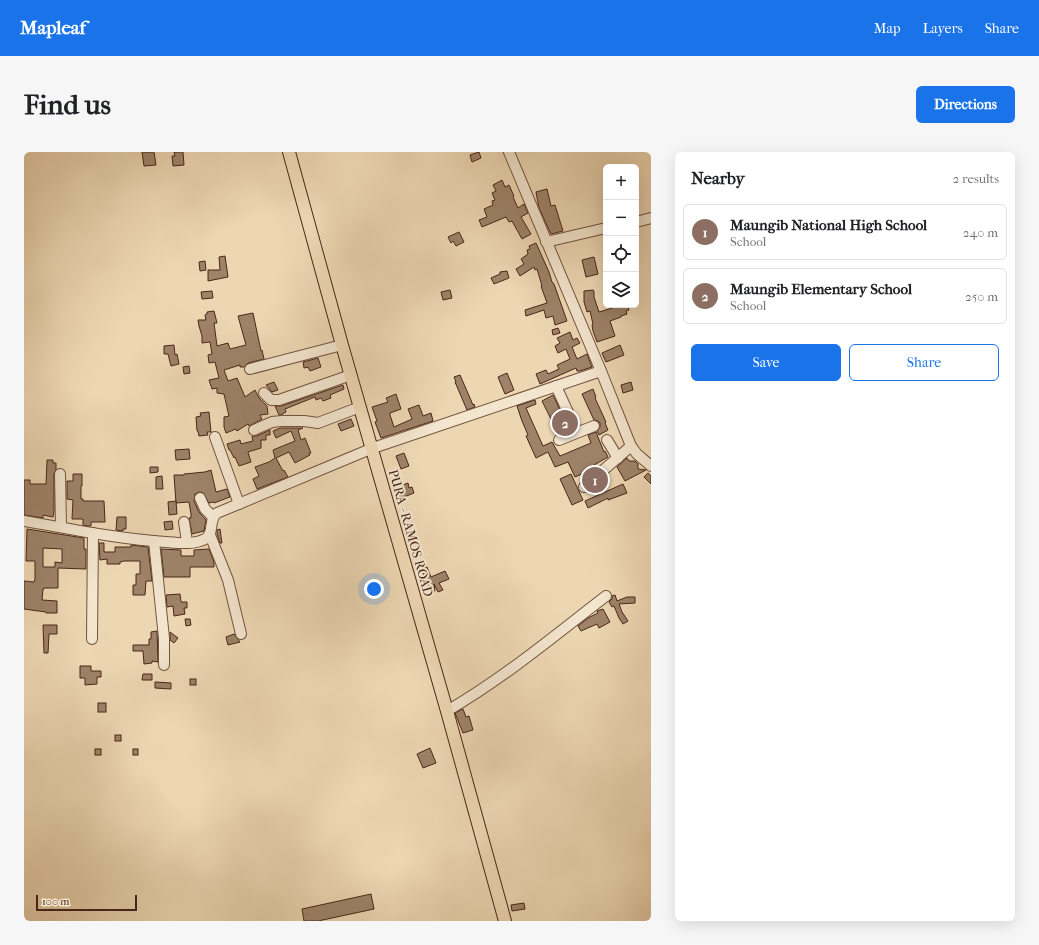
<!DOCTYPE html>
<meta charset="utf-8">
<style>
:root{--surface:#fff;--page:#f6f6f6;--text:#202124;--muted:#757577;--line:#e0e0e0;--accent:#1a73e8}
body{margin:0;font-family:"IM FELL French Canon",serif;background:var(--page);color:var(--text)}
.controls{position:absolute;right:12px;top:12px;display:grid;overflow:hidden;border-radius:6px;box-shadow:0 4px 16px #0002}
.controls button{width:36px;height:36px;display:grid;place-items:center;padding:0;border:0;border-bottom:1px solid var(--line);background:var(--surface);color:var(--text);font:20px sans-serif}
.scale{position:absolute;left:12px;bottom:10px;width:101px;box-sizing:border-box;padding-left:4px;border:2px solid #492718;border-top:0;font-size:11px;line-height:14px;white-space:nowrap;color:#492718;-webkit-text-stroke:3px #f3e5ce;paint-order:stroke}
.you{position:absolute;left:350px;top:437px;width:14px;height:14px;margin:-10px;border:3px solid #fff;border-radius:50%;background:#1a73e8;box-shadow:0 0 0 6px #1a73e833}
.badge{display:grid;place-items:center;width:26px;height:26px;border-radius:50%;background:var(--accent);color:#fff;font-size:13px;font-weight:700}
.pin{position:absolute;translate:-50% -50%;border:2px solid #fff;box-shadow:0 1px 4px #0006}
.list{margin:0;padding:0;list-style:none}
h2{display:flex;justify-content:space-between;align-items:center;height:52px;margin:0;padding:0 16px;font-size:17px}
h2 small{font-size:13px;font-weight:400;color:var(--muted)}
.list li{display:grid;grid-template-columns:26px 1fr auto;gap:12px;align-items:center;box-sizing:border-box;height:56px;margin:0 8px 8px;padding:0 8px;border:1px solid var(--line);border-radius:6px}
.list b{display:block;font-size:15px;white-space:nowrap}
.list p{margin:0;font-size:13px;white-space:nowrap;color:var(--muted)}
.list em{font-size:13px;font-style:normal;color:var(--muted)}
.actions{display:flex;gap:8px;padding:12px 16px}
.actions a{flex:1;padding:9px 0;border:1px solid var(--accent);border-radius:6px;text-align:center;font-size:14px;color:var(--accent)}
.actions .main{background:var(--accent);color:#fff}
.icon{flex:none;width:22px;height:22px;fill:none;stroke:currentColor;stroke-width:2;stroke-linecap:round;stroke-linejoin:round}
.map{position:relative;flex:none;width:627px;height:769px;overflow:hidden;border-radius:6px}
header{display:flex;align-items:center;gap:24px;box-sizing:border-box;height:56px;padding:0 20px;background:var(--accent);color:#fff}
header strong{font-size:19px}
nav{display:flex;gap:22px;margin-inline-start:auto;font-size:14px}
.intro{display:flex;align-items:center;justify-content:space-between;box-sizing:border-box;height:96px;padding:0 24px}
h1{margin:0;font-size:28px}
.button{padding:10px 18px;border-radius:6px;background:var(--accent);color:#fff;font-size:14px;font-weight:700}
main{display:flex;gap:24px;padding:0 24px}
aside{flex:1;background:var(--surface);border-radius:6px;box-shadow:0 4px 16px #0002}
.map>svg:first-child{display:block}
</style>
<header>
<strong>Mapleaf</strong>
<nav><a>Map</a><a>Layers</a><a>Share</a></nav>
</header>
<div class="intro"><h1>Find us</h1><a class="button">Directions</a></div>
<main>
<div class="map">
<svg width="627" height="769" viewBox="0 0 627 769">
<rect width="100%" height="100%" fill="#edd7b3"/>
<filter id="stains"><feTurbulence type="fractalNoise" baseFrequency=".005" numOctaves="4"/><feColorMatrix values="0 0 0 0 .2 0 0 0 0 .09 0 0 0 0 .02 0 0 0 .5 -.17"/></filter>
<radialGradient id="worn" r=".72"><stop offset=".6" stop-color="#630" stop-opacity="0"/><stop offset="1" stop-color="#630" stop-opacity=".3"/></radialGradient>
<g fill="#9e8369" stroke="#492718" fill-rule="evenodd">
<polygon points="118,0 130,0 132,13 120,14"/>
<polygon points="150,0 159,0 160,13 149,14 148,4 151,4"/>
<polygon points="455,0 457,6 448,10 446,3"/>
<polygon points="478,28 481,35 485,33 490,44 489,45 494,56 500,52 504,61 497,65 507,82 498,87 488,69 485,70 482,65 458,75 455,68 463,65 460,57 469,53 468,49 471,48 468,41 472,39 469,33"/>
<polygon points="523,37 527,54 531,53 539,79 527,82 515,56 512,40"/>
<polygon points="435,80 440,90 432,94 429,89 427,91 424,85"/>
<polygon points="512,91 525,120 528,130 530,132 543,169 531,173 529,164 522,166 520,158 502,164 501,158 523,151 517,134 518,134 513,117 511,118 510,115 496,124 492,117 500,112 497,107 504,102 503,98 506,97 505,94"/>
<polygon points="201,104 204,125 184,129 184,118 196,118 195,105"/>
<polygon points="570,105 574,122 562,125 558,108"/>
<polygon points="181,109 182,118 176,119 175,110"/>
<polygon points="483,119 485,126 470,132 467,126 476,122 476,120"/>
<polygon points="426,138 428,146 419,148 417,140"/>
<polygon points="569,138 570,139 570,145 575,160 598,153 603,153 605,158 602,159 603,162 597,164 597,165 586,169 591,184 573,190 569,179 568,173 569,172 566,159 563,160 560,150 560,139"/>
<polygon points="188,139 189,146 178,147 177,140"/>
<polygon points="190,159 193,171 190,171 193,194 204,191 206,197 222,193 214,164 229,161 237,199 238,198 240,207 224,211 220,215 216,215 216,213 200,218 204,229 213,226 221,245 231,238 235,246 243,254 244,262 236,263 238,267 225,274 224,272 213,279 212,277 202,281 200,275 200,265 205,264 200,242 193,241 193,236 188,237 185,228 195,226 191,210 185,211 184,203 188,202 186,190 178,191 178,184 175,174 174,168 182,168 181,163 183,162 183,160"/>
<polygon points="534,176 536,181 529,183 528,178"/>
<polygon points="546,180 549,188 553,186 556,191 548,195 553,207 563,202 568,215 556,219 553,219 552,216 516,232 512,222 522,218 524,222 535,217 533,213 546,207 542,197 534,201 531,194 536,191 533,186"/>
<polygon points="150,193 151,203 153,202 155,212 147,214 144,202 140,202 140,194"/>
<polygon points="596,193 600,203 582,210 578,201"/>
<polygon points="294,206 297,215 286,219 284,215 280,216 279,210"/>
<polygon points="165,214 166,221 160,222 159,215"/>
<polygon points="483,221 490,238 481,242 474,225"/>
<polygon points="436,223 449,253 450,252 451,255 443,258 431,230 432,230 430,225"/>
<polygon points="250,230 254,238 248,240 242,233"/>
<polygon points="607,230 609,238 599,241 597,233"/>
<polygon points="319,233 320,237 306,243 307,246 299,249 297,246 292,248 291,245 261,257 262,260 257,263 255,263 251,254 257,254"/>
<polygon points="569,237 572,245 571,246 582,270 581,271 584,278 575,283 573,279 576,275 576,271 574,269 570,268 558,242"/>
<polygon points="372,242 377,257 366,261 366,263 370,275 388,267 384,257 395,253 399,264 407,261 409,269 357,286 351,270 353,269 348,255 364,250 362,246"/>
<polygon points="529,243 545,277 534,281 518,249"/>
<polygon points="511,248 512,252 502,256 519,294 528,290 536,304 567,291 564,283 572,280 580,300 581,299 584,305 570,313 571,316 551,325 544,310 531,315 524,300 512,306 502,284 504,283 498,269 493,254"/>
<polygon points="185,260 187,280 183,280 184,283 175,284 174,279 173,279 172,265 177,264 176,261"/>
<polygon points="327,267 330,274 317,279 314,272"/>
<polygon points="256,276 279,276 274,278 277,288 281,286 287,301 285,301 286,303 271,311 265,300 252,306 259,319 260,318 264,325 233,337 229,327 235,324 231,315 245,310 251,306 249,298 271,289 267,279 252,286 249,279"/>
<polygon points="246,278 246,283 242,283 242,288 237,288 237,296 224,300 227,310 215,314 211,305 210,306 206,298 205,298 203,292 216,288 217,292 229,289 228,284 233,284"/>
<polygon points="165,297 166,307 152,308 151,298"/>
<polygon points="380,301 385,314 377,317 372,304"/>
<polygon points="603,306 605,309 611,309 614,312 614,317 622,318 601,329 593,315"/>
<polygon points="23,308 29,308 29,311 32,311 32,317 30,322 30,360 29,365 19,363 19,366 0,363 0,328 6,328 6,332 22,332"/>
<polygon points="126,315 134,315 134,320 126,321"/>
<polygon points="187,318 192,340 203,337 206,345 190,351 189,350 185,351 179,341 176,340 171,342 170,349 175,360 182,368 180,379 168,382 165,366 167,366 167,362 165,350 152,351 150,323 160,323 160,322 181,320"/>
<polygon points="624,321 627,324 627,332 620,325"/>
<polygon points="49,322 58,322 58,334 57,334 57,347 59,347 59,349 80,349 81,370 67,370 67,374 64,374 59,373 59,367 48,367 49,348 43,347 43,329 49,329"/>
<polygon points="547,322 559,348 548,353 536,327"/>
<polygon points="138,324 139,337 132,337 132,325"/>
<polygon points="384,331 385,336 388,335 390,341 375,347 371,336"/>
<polygon points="599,332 603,341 584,348 584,346 564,356 561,349"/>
<polygon points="152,349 153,362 145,363 144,350"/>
<polygon points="93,365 102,365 102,377 99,377 99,379 92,378"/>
<polygon points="148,369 149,377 141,378 140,370"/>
<path d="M3,377L60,386V397H62V417L34,416V436H20V437H19L18,448L33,449V461H22V460L0,457V429L10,430L11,427V409H2ZM19,396L38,397V411L31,410V415H19Z"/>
<polygon points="196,377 198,391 196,391 193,382 193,378"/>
<polygon points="75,391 80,391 80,400 91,400 91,395 107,395 107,393 124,395 128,429 122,429 121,443 109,443 109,433 112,433 112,422 116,422 116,409 100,409 96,410 96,412 83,412 83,407 76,408"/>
<polygon points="137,397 157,398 157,404 170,404 170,398 185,397 190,410 190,415 166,415 166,425 140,425"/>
<polygon points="403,415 407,425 421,419 425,427 415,431 419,438 414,440 410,432 411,439 408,440 397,417"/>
<polygon points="156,442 157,450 163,450 163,456 160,456 161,462 150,464 149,454 143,455 142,443"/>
<polygon points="591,443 593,449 603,445 611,445 611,451 595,452 598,460 604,469 599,472 595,466 590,454 588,455 585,450 588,447 588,444"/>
<polygon points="579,457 586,470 575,476 573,472 557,479 554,474 564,466 574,461 573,459"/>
<polygon points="161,467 166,467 167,473 162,474"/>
<polygon points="19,473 33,473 33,482 25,482 24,501 20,501"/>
<polygon points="133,479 134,510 128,509 128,511 120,512 119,499 109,499 109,493 125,493 125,487 127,487 127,480"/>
<polygon points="146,480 154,486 150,491 146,488"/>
<polygon points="210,482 216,490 204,493 202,485"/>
<polygon points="56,514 67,514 67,519 77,519 77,525 73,525 73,532 61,533 61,526 56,526"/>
<polygon points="119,522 128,522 128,528 118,528"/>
<rect x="166" y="527" width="6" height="6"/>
<polygon points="131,530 147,531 147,537 131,536"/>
<rect x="74" y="551" width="8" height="9"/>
<polygon points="439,557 442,565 445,564 449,578 439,581 431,561"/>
<rect x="91" y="583" width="6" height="6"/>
<polygon points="406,596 412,611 399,616 393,602"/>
<rect x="71" y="597" width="6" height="6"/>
<rect x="109" y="597" width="5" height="6"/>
<polygon points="347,742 350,757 294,769 280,769 278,757"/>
<polygon points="500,751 501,757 488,759 487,753"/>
</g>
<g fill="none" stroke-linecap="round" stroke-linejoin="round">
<defs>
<g id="minor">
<polyline points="485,0 577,219 607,294 613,302 627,314"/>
<polyline points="612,70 627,66"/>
<polyline points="522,90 582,76"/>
<polyline points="226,217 318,193"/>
<polyline points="532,234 553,280"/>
<polyline points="240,241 247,248 255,248 327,223"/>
<polyline points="230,278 248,270 258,269 280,269 294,271 336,255"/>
<polyline points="191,285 215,352"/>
<polyline points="535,288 570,274"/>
<polyline points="583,288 594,306"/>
<polyline points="36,322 37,375"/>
<polyline points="560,335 607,294"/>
<polyline points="176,346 181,357 189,365"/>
<path d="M0,369C47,377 94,387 142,390C154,391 170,393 181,387C191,382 184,367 193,361L349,296L577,219"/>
<polyline points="160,370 163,390"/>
<polyline points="186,383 204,428 217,482"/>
<polyline points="130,389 140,486 140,513"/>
<polyline points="68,487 69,381"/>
<path d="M423,559C480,526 530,484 582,444"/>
</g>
<polyline id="major" points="265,0 318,193 423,559 481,769"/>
</defs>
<use href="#minor" stroke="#72533f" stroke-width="12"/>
<use href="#major" stroke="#492718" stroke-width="14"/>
<use href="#minor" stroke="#f3e5ce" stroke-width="10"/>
<use href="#major" stroke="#edd7b3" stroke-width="12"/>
</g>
<g text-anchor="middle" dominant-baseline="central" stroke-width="4" stroke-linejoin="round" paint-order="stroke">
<g font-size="13" fill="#492718" stroke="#f3e5ce">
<text transform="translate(387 381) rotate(74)">PURA - RAMOS ROAD</text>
</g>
</g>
<rect width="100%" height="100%" filter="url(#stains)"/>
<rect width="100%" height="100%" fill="url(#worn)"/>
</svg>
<div class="controls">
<button>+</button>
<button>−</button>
<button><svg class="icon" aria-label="locate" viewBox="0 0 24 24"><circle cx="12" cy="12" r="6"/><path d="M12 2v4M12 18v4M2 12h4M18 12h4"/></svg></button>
<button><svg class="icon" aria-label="layers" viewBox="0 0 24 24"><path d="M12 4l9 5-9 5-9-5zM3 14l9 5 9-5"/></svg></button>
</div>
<div class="scale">100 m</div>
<div class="you"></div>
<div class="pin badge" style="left:571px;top:328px;background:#8d6e63">1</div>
<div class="pin badge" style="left:541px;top:271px;background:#8d6e63">2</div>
</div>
<aside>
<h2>Nearby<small>2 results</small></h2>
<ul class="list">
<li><span class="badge" style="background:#8d6e63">1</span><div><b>Maungib National High School</b><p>School</p></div><em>240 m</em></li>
<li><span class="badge" style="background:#8d6e63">2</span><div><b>Maungib Elementary School</b><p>School</p></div><em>250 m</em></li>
</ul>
<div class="actions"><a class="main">Save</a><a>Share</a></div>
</aside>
</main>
